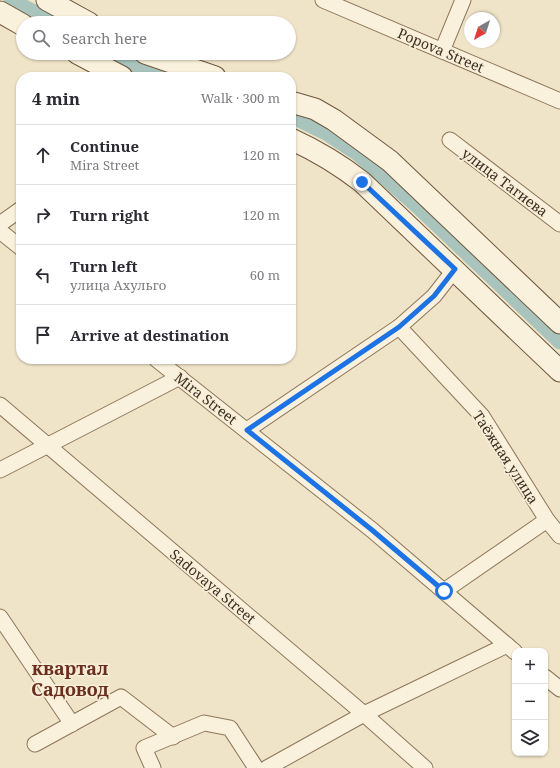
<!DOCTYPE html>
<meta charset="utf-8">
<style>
:root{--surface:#fff;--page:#f7f7f7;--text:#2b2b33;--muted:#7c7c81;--line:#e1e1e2}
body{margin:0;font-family:"Noto Serif",serif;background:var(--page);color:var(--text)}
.controls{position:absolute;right:12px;bottom:12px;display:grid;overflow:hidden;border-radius:8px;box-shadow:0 1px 3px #0004}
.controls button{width:36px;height:36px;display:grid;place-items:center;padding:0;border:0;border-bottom:1px solid var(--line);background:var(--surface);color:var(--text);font:20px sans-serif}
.compass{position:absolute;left:464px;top:12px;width:36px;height:36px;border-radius:50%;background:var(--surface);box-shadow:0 1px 3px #0004;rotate:219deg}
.stop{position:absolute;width:12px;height:12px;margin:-9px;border:3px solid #1a73e8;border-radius:50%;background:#fff}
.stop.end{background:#1a73e8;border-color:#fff;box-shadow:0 1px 4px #0008}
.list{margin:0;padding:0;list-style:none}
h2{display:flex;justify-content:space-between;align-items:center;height:52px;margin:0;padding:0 16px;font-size:17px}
h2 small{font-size:13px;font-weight:400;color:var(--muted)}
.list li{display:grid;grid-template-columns:26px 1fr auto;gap:12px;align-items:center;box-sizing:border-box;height:60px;padding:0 16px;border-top:1px solid var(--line)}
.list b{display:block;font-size:15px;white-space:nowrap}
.list p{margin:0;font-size:13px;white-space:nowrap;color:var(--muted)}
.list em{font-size:13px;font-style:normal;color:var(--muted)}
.icon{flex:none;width:22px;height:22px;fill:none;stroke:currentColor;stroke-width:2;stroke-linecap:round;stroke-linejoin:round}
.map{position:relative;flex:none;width:560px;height:768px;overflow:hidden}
.search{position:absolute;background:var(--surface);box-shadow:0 1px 3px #0004;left:16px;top:16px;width:280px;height:44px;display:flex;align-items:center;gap:10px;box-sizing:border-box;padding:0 14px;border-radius:22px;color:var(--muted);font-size:15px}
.panel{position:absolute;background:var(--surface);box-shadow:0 1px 3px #0004;left:16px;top:72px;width:280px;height:292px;border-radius:16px}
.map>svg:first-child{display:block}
</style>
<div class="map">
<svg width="560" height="768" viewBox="0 0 560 768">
<rect width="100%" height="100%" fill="#f0e4c8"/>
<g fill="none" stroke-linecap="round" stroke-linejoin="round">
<g stroke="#a9c4bc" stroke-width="15">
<polyline points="11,0 55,23"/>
<polyline points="111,53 149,73 162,77"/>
<polyline points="291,116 326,133 358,154 416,205 560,342"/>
</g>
<defs>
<g id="minor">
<polyline points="323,0 560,101"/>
<polyline points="442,51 463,0"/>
<polyline points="450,140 560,224"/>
<polyline points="0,224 21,209"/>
<polyline points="0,231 21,248"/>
<polyline points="399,327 482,416 547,520 560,536"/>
<polyline points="156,359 372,530 515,652"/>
<polyline points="0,405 364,714 425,768"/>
<polyline points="247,430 399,327 434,296 455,269"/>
<polyline points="0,470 180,377"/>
<polyline points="444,591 547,520"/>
<polyline points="0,617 72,724"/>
<polyline points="545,677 560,689"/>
<polyline points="35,744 121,697 173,737"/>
<polyline points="153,768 144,748 204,723 230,728 256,768"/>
<polyline points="267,768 364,714 507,645"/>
</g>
<g id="secondary">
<polyline points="47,0 89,23"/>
<polyline points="0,12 23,25"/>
<polyline points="77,53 122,77"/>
<polyline points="145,53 215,77"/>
<polyline points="291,102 315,109 334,120 390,161 560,323"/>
<path d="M291,139C317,151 339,164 362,182L560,371"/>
</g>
</defs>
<use href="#minor" stroke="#8d765c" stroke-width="17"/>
<use href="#secondary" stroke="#6f573f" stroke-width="23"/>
<use href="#minor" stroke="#faf1dc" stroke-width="15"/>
<use href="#secondary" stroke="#faf1dc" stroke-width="21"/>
</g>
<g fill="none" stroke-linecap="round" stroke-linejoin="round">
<polyline stroke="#1a73e8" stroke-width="5" points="362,182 455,269 434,296 399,327 247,430 372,530 444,591"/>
</g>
<g text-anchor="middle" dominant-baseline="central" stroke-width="3.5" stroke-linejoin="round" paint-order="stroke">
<g font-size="14" fill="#3d2e20" stroke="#f7eed8">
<text transform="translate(441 50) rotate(23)">Popova Street</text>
<text transform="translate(505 182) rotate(37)">улица Тагиева</text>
<text transform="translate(206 398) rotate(38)">Mira Street</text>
<text transform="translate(506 457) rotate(57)">Таёжная улица</text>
<text transform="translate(213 586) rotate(40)">Sadovaya Street</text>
</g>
<g font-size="18" font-weight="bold" fill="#6b2e1e" stroke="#f7eed8">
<text x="70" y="668">квартал<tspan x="70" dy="21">Садовод</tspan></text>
</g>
</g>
</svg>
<div class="controls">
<button>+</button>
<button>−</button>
<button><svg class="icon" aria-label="layers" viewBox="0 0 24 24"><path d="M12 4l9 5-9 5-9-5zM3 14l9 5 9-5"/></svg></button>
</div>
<svg class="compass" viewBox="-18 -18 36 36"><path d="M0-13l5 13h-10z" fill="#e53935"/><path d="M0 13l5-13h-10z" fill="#7c7c81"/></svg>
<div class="stop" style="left:444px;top:591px"></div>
<div class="stop end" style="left:362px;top:182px"></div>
<div class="search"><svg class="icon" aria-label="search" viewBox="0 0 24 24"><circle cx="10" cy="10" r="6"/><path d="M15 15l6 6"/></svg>Search here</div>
<section class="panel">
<h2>4 min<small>Walk · 300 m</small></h2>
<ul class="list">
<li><svg class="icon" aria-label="ahead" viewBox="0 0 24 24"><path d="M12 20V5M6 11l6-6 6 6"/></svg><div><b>Continue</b><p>Mira Street</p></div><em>120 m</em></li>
<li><svg class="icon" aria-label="right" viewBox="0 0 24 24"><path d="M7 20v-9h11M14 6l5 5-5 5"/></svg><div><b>Turn right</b></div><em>120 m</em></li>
<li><svg class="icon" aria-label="left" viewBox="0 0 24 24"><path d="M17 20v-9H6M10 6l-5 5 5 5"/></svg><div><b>Turn left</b><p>улица Ахульго</p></div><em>60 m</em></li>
<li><svg class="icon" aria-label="arrive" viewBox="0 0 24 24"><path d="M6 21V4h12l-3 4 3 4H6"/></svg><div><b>Arrive at destination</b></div></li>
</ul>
</section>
</div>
